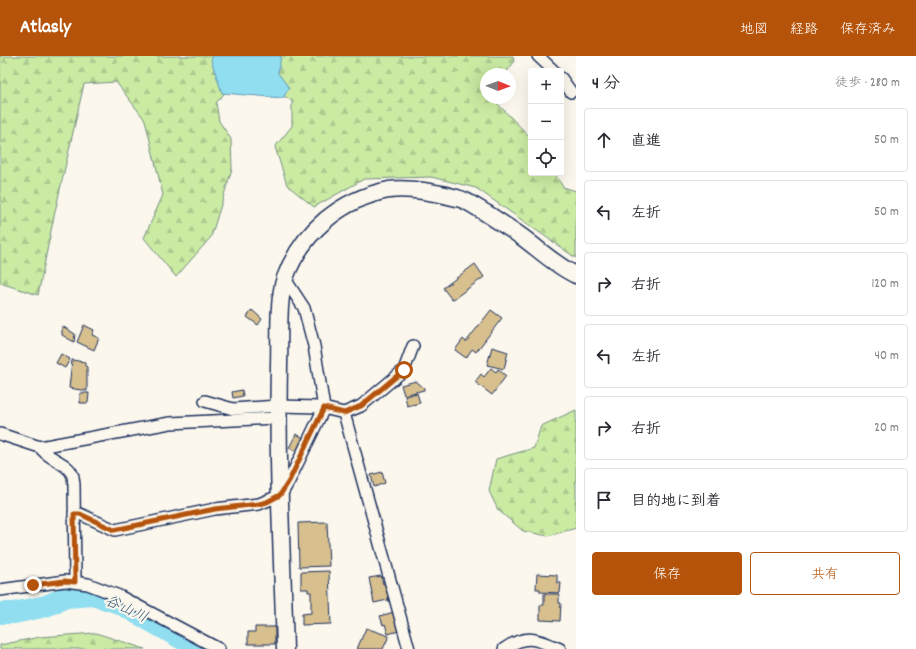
<!DOCTYPE html>
<html lang="ja">
<meta charset="utf-8">
<style>
:root{--surface:#fff;--page:#f7f7f7;--text:#2b2b33;--muted:#7c7c81;--line:#e1e1e2;--accent:#b45309}
body{margin:0;font-family:Dekko,"Klee One",sans-serif;background:var(--page);color:var(--text)}
.controls{position:absolute;right:12px;top:12px;display:grid;overflow:hidden;border-radius:4px;box-shadow:0 4px 16px #0002}
.controls button{width:36px;height:36px;display:grid;place-items:center;padding:0;border:0;border-bottom:1px solid var(--line);background:var(--surface);color:var(--text);font:20px sans-serif}
.compass{position:absolute;left:480px;top:12px;width:36px;height:36px;border-radius:50%;background:var(--surface);box-shadow:0 4px 16px #0002;rotate:91deg}
.stop{position:absolute;width:12px;height:12px;margin:-9px;border:3px solid #b45309;border-radius:50%;background:#fff}
.stop.end{background:#b45309;border-color:#fff;box-shadow:0 1px 4px #0008}
.list{margin:0;padding:0;list-style:none}
h2{display:flex;justify-content:space-between;align-items:center;height:52px;margin:0;padding:0 16px;font-size:17px}
h2 small{font-size:13px;font-weight:400;color:var(--muted)}
.list li{display:grid;grid-template-columns:26px 1fr auto;gap:12px;align-items:center;box-sizing:border-box;height:64px;margin:0 8px 8px;padding:0 8px;border:1px solid var(--line);border-radius:4px}
.list b{display:block;font-size:15px;white-space:nowrap}
.list em{font-size:13px;font-style:normal;color:var(--muted)}
.actions{display:flex;gap:8px;padding:12px 16px}
.actions a{flex:1;padding:9px 0;border:1px solid var(--accent);border-radius:4px;text-align:center;font-size:14px;color:var(--accent)}
.actions .main{background:var(--accent);color:#fff}
.icon{flex:none;width:22px;height:22px;fill:none;stroke:currentColor;stroke-width:2;stroke-linecap:round;stroke-linejoin:round}
.map{position:relative;flex:none;width:576px;height:593px;overflow:hidden}
header{display:flex;align-items:center;gap:24px;box-sizing:border-box;height:56px;padding:0 20px;background:var(--accent);color:#fff}
header strong{font-size:19px}
nav{display:flex;gap:22px;margin-inline-start:auto;font-size:14px}
main{display:flex}
aside{flex:1;background:var(--surface)}
.map>svg:first-child{display:block}
</style>
<header>
<strong>Atlasly</strong>
<nav><a>地図</a><a>経路</a><a>保存済み</a></nav>
</header>
<main>
<div class="map">
<svg width="576" height="593" viewBox="0 0 576 593">
<defs>
<pattern id="forest-firs" width="22" height="20" patternUnits="userSpaceOnUse"><rect width="22" height="20" fill="#cbeba3"/><path d="M5 1l3.5 6h-7zM16 11l3.5 6h-7z" fill="#aeca8f"/></pattern>
</defs>
<rect width="100%" height="100%" fill="#fbf7ec"/>
<filter id="ink" filterUnits="userSpaceOnUse"><feTurbulence type="fractalNoise" baseFrequency=".025" numOctaves="2"/><feDisplacementMap in="SourceGraphic" scale="8" xChannelSelector="R" yChannelSelector="G"/><feConvolveMatrix kernelMatrix="1 2 1 2 8 2 1 2 1" color-interpolation-filters="sRGB"/></filter>
<g filter="url(#ink)">
<g fill="url(#forest-firs)" stroke="#738d80">
<polygon points="0,0 513,0 514,6 505,18 486,18 486,42 492,42 531,82 531,117 554,117 563,131 576,135 576,202 476,132 431,121 364,123 314,151 287,129 275,91 292,70 292,45 270,31 232,29 216,47 219,65 231,83 232,113 211,181 176,221 144,182 163,139 145,64 116,26 84,28 54,160 38,239 0,227"/>
<polygon points="576,354 576,472 548,480 523,475 498,454 489,435 496,403 534,392 541,370"/>
<polygon points="96,577 145,593 0,593 0,589 40,581"/>
</g>
<polygon fill="#91def0" stroke="#6298b6" points="213,0 281,0 278,17 289,32 283,42 222,37 211,4"/>
<g fill="none" stroke-linecap="round" stroke-linejoin="round">
<polyline stroke="#91def0" stroke-width="22" points="0,557 14,557 46,550 66,541 93,539 119,547 200,593"/>
</g>
<g fill="#d7bf8e" stroke="#1b2f5e">
<polygon points="475,208 484,221 452,244 443,232"/>
<polygon points="252,254 262,263 258,269 247,261"/>
<polygon points="491,254 502,262 476,296 472,293 466,302 455,294 463,283 466,286"/>
<polygon points="84,269 94,274 92,279 99,282 94,294 77,286"/>
<polygon points="62,270 75,278 74,286 62,279"/>
<polygon points="492,291 508,296 504,313 487,309"/>
<polygon points="61,298 70,303 65,312 56,307"/>
<polygon points="72,304 85,306 85,310 87,311 87,335 69,332"/>
<polygon points="491,312 496,316 498,313 506,320 492,339 475,326 481,318 484,321"/>
<polygon points="416,325 424,332 424,334 404,339 401,329"/>
<polygon points="242,334 243,340 233,342 232,336"/>
<polygon points="80,337 89,337 88,347 80,347"/>
<polygon points="417,337 420,347 407,350 405,340"/>
<polygon points="296,378 304,382 297,396 289,392"/>
<polygon points="382,416 385,427 374,431 371,419"/>
<polygon points="327,466 329,510 299,511 298,467"/>
<polygon points="329,515 331,568 302,569 302,558 311,557 311,536 308,536 308,533 301,533 301,516"/>
<polygon points="537,518 557,519 557,527 561,527 560,537 540,536 540,533 536,533"/>
<polygon points="381,520 383,528 387,527 392,543 374,547 369,522"/>
<polygon points="544,538 559,538 559,547 561,547 560,565 540,564 540,549 544,549"/>
<polygon points="394,556 399,575 388,578 385,568 383,569 380,560"/>
<polygon points="255,571 275,571 275,588 248,588 248,576 255,576"/>
<polygon points="366,572 389,580 383,593 357,593"/>
</g>
<g fill="none" stroke-linecap="round" stroke-linejoin="round">
<defs>
<g id="street">
<polyline points="538,0 554,15"/>
<polyline points="561,22 571,36"/>
<polyline points="205,345 233,353 278,350 319,351 344,357 409,593"/>
<polyline points="344,357 361,350 404,314 413,290"/>
<polyline points="0,378 40,391 170,367 278,362"/>
<path d="M40,391C47,403 67,406 72,418C74,421 73,425 74,428L75,526"/>
<polyline points="74,458 80,458 115,474 215,453 259,448 281,439 289,425 324,352 314,290 304,252 285,223"/>
<polyline points="0,534 65,525 88,528 119,540 219,593"/>
<path d="M504,593C527,577 536,583 560,593"/>
</g>
<path id="secondary" d="M285,593C282,498 277,404 279,309C280,284 277,245 285,222C302,176 341,143 389,134C408,131 439,137 457,142C467,144 477,152 486,157C498,165 511,173 522,181C540,194 556,210 576,219"/>
</defs>
<use href="#street" stroke="#1b2f5e" stroke-width="14"/>
<use href="#secondary" stroke="#1b2f5e" stroke-width="19"/>
<use href="#street" stroke="#fbf7ec" stroke-width="11"/>
<use href="#secondary" stroke="#fbf7ec" stroke-width="16"/>
</g>
</g>
<g fill="none" stroke-linecap="round" stroke-linejoin="round" filter="url(#ink)">
<polyline stroke="#b45309" stroke-width="5" points="33,529 65,525 75,526 74,458 80,458 114,474 215,453 259,448 267,446 280,439 289,425 324,352 344,357 361,350 404,314"/>
</g>
<g text-anchor="middle" dominant-baseline="central" stroke-width="4" stroke-linejoin="round" paint-order="stroke">
<g font-size="15" font-style="italic" fill="#385b82" stroke="#fbf7ec">
<text transform="translate(126 554) rotate(25)">谷山川</text>
</g>
</g>
</svg>
<div class="controls">
<button>+</button>
<button>−</button>
<button><svg class="icon" aria-label="locate" viewBox="0 0 24 24"><circle cx="12" cy="12" r="6"/><path d="M12 2v4M12 18v4M2 12h4M18 12h4"/></svg></button>
</div>
<svg class="compass" viewBox="-18 -18 36 36"><path d="M0-13l5 13h-10z" fill="#e53935"/><path d="M0 13l5-13h-10z" fill="#7c7c81"/></svg>
<div class="stop" style="left:404px;top:314px"></div>
<div class="stop end" style="left:33px;top:529px"></div>
</div>
<aside>
<h2>4 分<small>徒歩 · 280 m</small></h2>
<ul class="list">
<li><svg class="icon" aria-label="ahead" viewBox="0 0 24 24"><path d="M12 20V5M6 11l6-6 6 6"/></svg><div><b>直進</b></div><em>50 m</em></li>
<li><svg class="icon" aria-label="left" viewBox="0 0 24 24"><path d="M17 20v-9H6M10 6l-5 5 5 5"/></svg><div><b>左折</b></div><em>50 m</em></li>
<li><svg class="icon" aria-label="right" viewBox="0 0 24 24"><path d="M7 20v-9h11M14 6l5 5-5 5"/></svg><div><b>右折</b></div><em>120 m</em></li>
<li><svg class="icon" aria-label="left" viewBox="0 0 24 24"><path d="M17 20v-9H6M10 6l-5 5 5 5"/></svg><div><b>左折</b></div><em>40 m</em></li>
<li><svg class="icon" aria-label="right" viewBox="0 0 24 24"><path d="M7 20v-9h11M14 6l5 5-5 5"/></svg><div><b>右折</b></div><em>20 m</em></li>
<li><svg class="icon" aria-label="arrive" viewBox="0 0 24 24"><path d="M6 21V4h12l-3 4 3 4H6"/></svg><div><b>目的地に到着</b></div></li>
</ul>
<div class="actions"><a class="main">保存</a><a>共有</a></div>
</aside>
</main>
